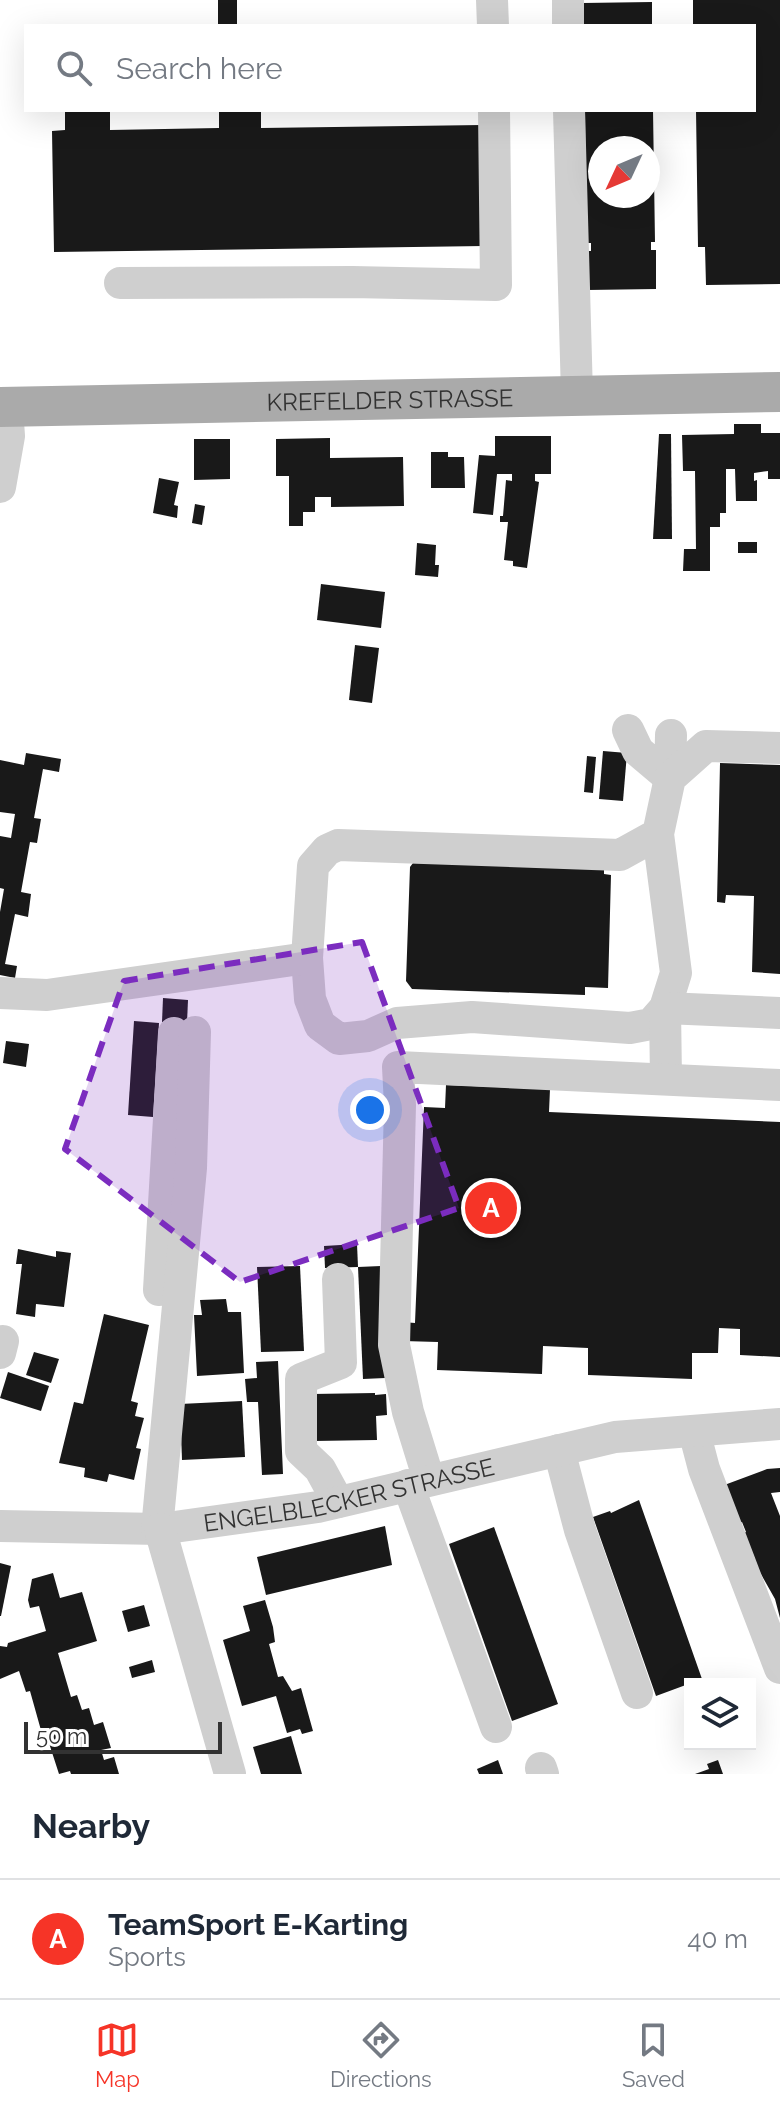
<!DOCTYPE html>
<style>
:root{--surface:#fff;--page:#f6f6f7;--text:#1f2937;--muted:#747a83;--line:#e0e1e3;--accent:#f63427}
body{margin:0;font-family:Raleway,sans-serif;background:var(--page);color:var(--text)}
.controls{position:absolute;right:24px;bottom:24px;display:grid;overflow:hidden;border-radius:0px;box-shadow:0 8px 32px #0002}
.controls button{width:72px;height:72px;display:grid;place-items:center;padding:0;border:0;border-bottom:2px solid var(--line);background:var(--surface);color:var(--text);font:40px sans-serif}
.compass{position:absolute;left:588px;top:136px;width:72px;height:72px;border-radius:50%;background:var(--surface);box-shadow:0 8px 32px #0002;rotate:226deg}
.scale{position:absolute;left:24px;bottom:20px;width:198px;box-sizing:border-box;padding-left:8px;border:4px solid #323232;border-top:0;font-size:22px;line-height:28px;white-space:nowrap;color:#323232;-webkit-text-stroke:6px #fff;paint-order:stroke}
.you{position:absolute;left:370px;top:1110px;width:28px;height:28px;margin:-20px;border:6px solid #fff;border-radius:50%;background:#1a73e8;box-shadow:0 0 0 12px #1a73e833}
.badge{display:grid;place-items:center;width:52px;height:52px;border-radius:50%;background:var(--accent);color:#fff;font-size:26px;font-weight:700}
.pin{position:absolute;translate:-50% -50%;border:4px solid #fff;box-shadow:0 2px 8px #0006}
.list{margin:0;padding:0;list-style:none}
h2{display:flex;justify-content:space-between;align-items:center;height:104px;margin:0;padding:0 32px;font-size:34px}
h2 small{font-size:26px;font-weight:400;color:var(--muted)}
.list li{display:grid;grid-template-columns:52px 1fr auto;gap:24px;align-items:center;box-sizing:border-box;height:120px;padding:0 32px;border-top:2px solid var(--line)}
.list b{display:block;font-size:30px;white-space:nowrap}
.list p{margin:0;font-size:26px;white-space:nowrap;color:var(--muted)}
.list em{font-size:26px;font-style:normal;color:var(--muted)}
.icon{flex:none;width:44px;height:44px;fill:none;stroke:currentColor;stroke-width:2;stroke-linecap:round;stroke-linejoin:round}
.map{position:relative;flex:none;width:780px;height:1774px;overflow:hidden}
.search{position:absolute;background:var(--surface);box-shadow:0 8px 32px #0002;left:24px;right:24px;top:24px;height:88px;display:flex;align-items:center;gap:20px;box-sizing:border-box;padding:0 28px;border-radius:0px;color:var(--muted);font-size:30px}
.sheet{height:224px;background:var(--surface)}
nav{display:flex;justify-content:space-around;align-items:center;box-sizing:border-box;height:112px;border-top:2px solid var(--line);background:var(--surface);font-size:22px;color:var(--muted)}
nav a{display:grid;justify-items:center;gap:4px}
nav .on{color:var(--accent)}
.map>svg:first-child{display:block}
</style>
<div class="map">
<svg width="780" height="1774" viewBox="0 0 780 1774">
<rect width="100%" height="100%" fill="#fff"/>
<g fill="#191919" fill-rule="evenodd">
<rect x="218" y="0" width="19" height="26"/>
<polygon points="693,0 780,0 780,284 706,285 705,247 698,247 696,110 754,110 754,26 693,26"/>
<polygon points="652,2 652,26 584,26 583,3"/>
<polygon points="65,110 110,110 110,130 219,128 219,110 261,110 261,128 482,125 484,246 54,252 52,131 65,130"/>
<path d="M585,110H653L655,242H651V250H656V289L587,290L586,251H591V243H586ZM600,148H648V196H600Z"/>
<polygon points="734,424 761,424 761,433 780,433 780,479 768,479 768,471 754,473 754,481 757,480 757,501 736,501 735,469 726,469 726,513 720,513 720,527 710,527 710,571 683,571 684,549 696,549 695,471 683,471 682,435 734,434"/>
<polygon points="659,434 671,434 672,539 653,539"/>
<polygon points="495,436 551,436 551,474 535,474 535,481 539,482 527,568 513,566 513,561 504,560 508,522 500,522 500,516 503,516 506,480 512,481 512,474 497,474 493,515 473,513 479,455 495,456"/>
<polygon points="330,438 330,458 403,457 404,506 331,507 331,497 315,497 315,512 303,512 303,526 289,526 289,476 276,476 276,439"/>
<polygon points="194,439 230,439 230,479 194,480"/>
<polygon points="431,452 448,452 448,457 464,457 465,488 431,488"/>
<polygon points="159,478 179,482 174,505 178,506 177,518 153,513"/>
<polygon points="195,504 205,506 202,525 192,523"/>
<rect x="738" y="542" width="19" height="11"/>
<polygon points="417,543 436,545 435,565 439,565 438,577 415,575"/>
<polygon points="321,584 385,592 381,628 317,620"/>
<polygon points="355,645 379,648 372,703 349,700"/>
<polygon points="603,751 627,753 623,801 599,799"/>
<polygon points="26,753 61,759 59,772 43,769 34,818 41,819 37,843 30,842 21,892 31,894 28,917 15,914 5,964 17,966 15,978 0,975 0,912 4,889 0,888 0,836 11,838 15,814 0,812 0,760 24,765"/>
<polygon points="587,756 596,757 593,793 584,792"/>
<polygon points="720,763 780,765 780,974 752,972 754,896 726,895 725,903 717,902"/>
<polygon points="413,863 604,867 604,874 611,875 608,988 585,987 585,995 412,989 406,981 410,867"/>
<polygon points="163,998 188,1000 187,1023 162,1022"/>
<polygon points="134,1021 159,1023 153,1117 128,1115"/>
<polygon points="6,1041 29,1044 26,1067 3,1063"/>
<polygon points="446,1085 550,1089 549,1112 780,1122 780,1357 740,1355 740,1329 719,1328 718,1353 692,1353 692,1379 588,1375 588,1348 543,1346 542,1374 437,1370 438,1342 403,1341 403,1322 415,1323 424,1107 445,1108"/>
<polygon points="357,1244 358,1267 325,1268 324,1246"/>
<polygon points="18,1249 56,1257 56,1251 71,1253 64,1307 36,1304 35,1317 16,1314 22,1264 16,1264"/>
<polygon points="300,1266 304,1351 261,1352 257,1267"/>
<polygon points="381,1266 385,1378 363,1379 358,1267"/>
<polygon points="226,1299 228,1312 241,1312 244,1373 197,1376 194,1315 202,1315 200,1300"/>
<polygon points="104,1314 149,1325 131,1401 138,1403 135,1416 144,1418 136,1448 141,1449 134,1480 109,1474 107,1482 84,1477 85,1468 59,1463 74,1402 83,1404"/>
<polygon points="34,1352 59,1359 51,1383 26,1375"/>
<polygon points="278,1361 283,1474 262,1475 258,1402 247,1402 245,1379 257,1378 256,1362"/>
<polygon points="8,1372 49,1386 41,1411 0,1398"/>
<polygon points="375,1393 375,1395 386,1394 387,1415 376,1416 377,1440 314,1441 312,1394"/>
<polygon points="242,1401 245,1457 182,1460 180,1404"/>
<polygon points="780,1468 780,1492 771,1493 780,1516 780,1618 775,1599 753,1560 755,1559 744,1533 746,1532 742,1522 740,1523 719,1487 767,1469"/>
<polygon points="639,1500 702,1679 656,1696 593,1517 610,1511 611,1513"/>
<polygon points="385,1526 392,1565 266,1595 257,1557"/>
<polygon points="494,1527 558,1704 512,1721 449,1544"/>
<polygon points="0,1563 11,1566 1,1616 0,1616"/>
<polygon points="53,1573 60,1598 82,1592 97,1641 58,1653 71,1697 77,1695 82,1710 89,1708 94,1725 103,1722 111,1748 101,1750 104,1760 114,1757 119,1774 71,1774 70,1771 59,1774 48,1740 44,1741 30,1691 26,1692 19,1671 0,1679 0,1646 7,1647 8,1643 46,1631 39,1606 30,1608 28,1600 32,1579"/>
<polygon points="265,1600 273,1627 275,1642 269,1644 278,1677 283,1676 292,1691 301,1688 313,1731 302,1734 300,1729 287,1733 276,1696 242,1706 223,1640 250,1631 243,1606"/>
<polygon points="144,1605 150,1626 128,1632 122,1611"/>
<polygon points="152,1660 155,1672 132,1678 129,1667"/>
<polygon points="291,1736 302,1774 261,1774 253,1747"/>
<polygon points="498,1760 503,1774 479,1774 477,1769"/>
<polygon points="718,1760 723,1774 695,1774 709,1769 707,1764"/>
</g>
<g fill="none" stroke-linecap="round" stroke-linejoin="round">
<g stroke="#cfcfcf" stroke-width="32">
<polyline points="492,0 493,26"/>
<polyline points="568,0 568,26"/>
<polyline points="569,110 577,395"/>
<polyline points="120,283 352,282 496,285 494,110"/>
<polyline points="0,487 9,436 7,407"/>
<polyline points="628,730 638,751 670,778 671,735"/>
<polyline points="658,834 620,855 338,845 327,850 313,866 307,958 310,999 320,1025 339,1039 368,1036 397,1023 472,1017 630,1028 651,1024 665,1008 676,973 658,834 670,778 706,746 780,748"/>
<polyline points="0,993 47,995 307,958"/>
<polyline points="666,1079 665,1008 780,1013"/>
<polyline points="338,1279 341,1363 301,1379 301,1451 320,1469 338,1502"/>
<polyline points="159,1290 174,1033"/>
<polyline points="0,1353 3,1341"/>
<polyline points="694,1431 704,1469 780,1668"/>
<polyline points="559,1450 580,1530 637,1693"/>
<polyline points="429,1480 408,1412 394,1345 400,1105 398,1067 780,1085"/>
<polyline points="408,1485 496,1727"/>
<path id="s1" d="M0,1526L160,1529L318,1507L615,1437L780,1424"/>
<polyline points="157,1529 191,1168 195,1032"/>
<polyline points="160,1529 230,1774"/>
<polyline points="541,1768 543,1774"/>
</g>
<path stroke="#aaa" stroke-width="40" id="s2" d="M0,407L780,392"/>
</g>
<path fill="#7b2cbf" fill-opacity="0.2" stroke="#7b2cbf" stroke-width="6" stroke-dasharray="16 10" stroke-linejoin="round" d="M362,942L459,1208L240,1282L65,1149L124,981Z"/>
<g text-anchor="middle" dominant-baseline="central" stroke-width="8" stroke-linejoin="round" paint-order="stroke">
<g font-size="24" fill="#323232" stroke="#fff">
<text stroke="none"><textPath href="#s2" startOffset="390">KREFELDER STRASSE</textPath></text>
<text stroke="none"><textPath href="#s1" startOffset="352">ENGELBLECKER STRASSE</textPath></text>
</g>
</g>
</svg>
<div class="controls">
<button><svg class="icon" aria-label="layers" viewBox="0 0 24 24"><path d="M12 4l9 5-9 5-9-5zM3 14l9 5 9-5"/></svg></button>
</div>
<svg class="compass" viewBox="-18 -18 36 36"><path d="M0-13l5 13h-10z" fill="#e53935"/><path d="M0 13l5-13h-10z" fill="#747a83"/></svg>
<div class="scale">50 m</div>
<div class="you"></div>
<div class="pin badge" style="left:491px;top:1208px">A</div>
<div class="search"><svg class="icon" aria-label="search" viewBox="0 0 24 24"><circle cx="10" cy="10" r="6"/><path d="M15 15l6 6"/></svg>Search here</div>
</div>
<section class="sheet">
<h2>Nearby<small></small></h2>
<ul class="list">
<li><span class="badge">A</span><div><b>TeamSport E-Karting</b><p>Sports</p></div><em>40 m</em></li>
</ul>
</section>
<nav>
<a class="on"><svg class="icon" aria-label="map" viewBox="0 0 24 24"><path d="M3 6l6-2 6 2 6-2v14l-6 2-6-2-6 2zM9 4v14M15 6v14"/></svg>Map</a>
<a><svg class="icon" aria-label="directions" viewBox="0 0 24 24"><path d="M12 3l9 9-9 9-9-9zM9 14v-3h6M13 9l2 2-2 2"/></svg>Directions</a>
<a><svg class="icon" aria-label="saved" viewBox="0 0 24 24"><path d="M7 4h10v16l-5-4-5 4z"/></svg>Saved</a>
</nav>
